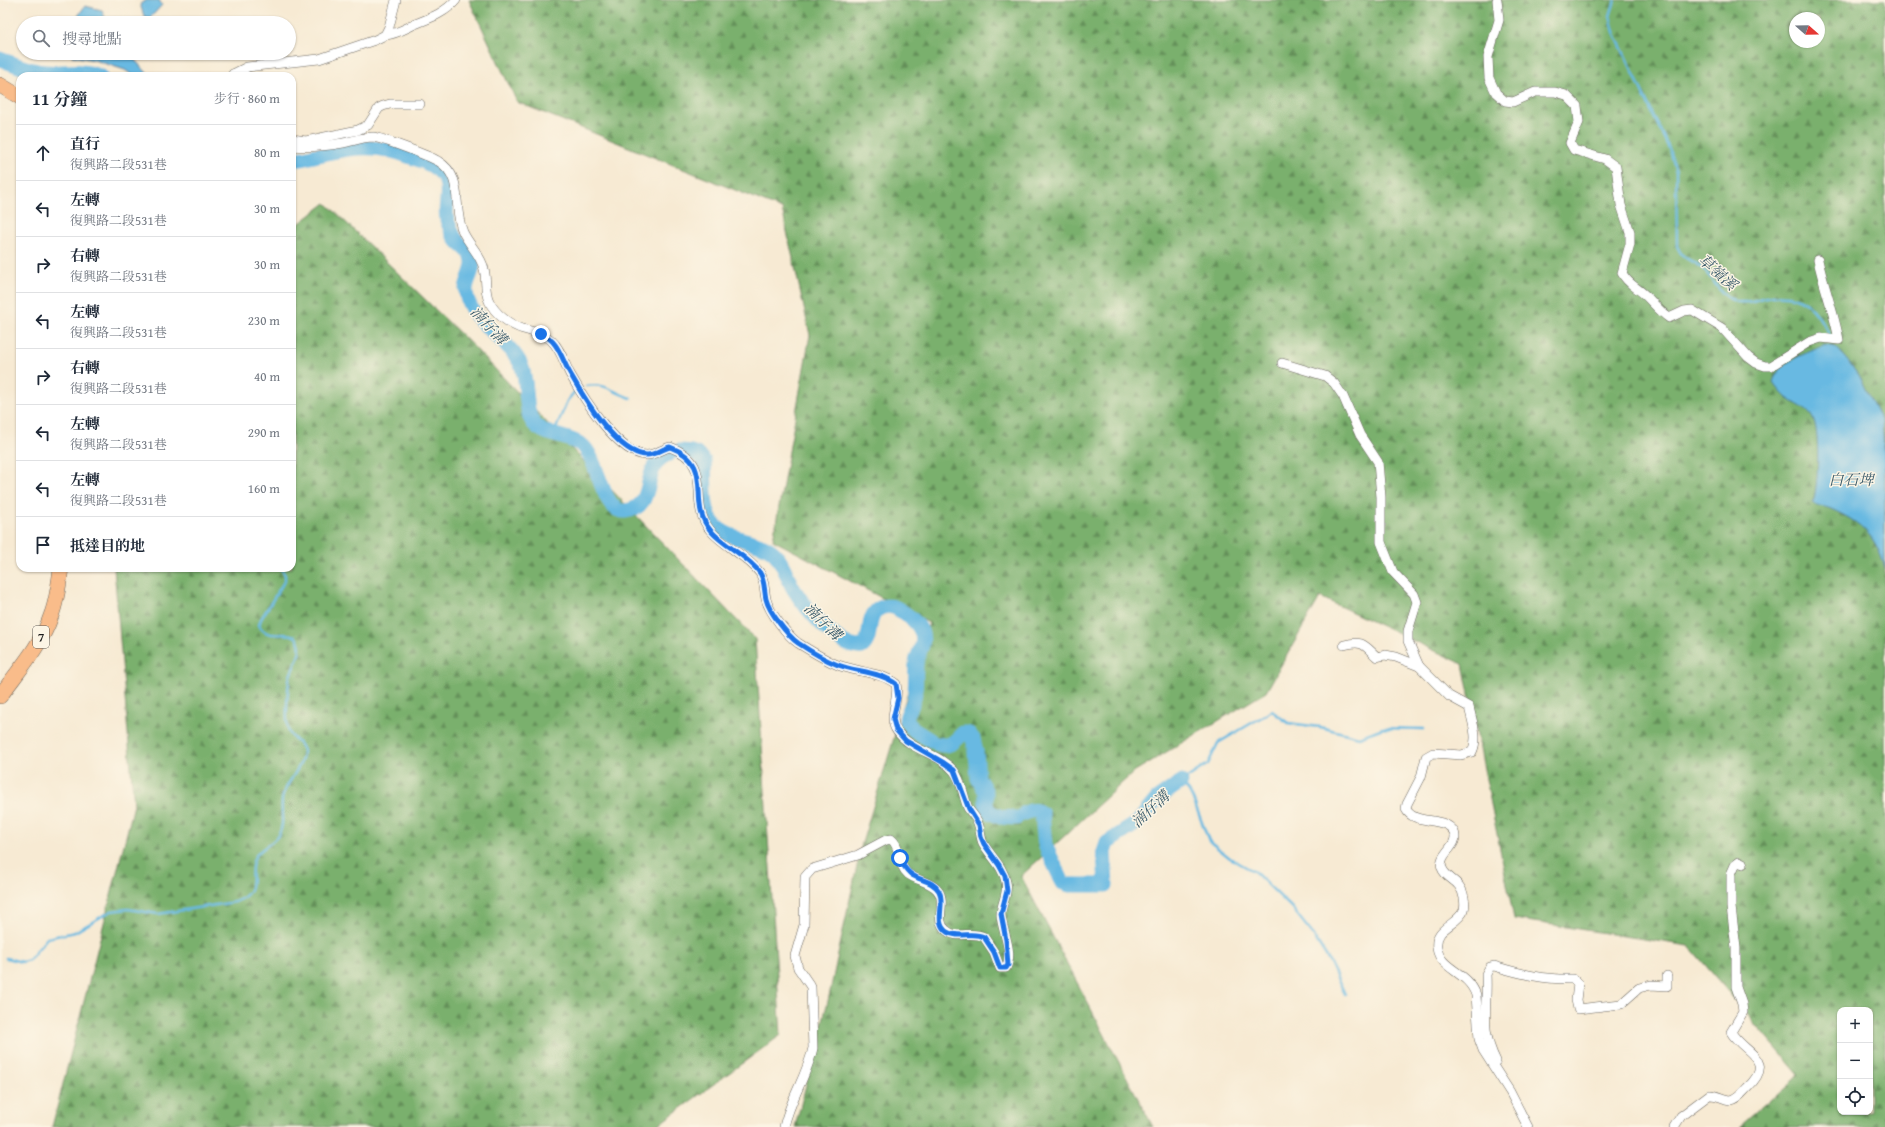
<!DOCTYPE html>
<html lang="zh-TW">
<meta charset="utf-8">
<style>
:root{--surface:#fff;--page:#f6f6f7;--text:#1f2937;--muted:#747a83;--line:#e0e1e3}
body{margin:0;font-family:"Gentium Book Plus","Noto Serif TC",serif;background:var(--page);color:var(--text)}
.controls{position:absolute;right:12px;bottom:12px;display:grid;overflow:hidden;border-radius:8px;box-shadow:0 1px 3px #0004}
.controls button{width:36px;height:36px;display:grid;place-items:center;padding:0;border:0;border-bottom:1px solid var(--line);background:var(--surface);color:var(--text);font:20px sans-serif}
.compass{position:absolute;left:1789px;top:12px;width:36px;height:36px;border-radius:50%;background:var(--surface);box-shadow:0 1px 3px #0004;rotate:110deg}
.stop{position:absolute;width:12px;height:12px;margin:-9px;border:3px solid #1a73e8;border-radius:50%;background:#fff}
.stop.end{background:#1a73e8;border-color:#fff;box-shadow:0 1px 4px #0008}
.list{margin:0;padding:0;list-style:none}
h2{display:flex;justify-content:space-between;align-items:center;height:52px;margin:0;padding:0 16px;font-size:17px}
h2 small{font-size:13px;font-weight:400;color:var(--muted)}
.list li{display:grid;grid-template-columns:26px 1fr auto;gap:12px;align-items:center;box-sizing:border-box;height:56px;padding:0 16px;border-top:1px solid var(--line)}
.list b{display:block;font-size:15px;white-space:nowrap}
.list p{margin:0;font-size:13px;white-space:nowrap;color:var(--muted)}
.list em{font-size:13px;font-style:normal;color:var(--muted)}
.icon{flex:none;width:22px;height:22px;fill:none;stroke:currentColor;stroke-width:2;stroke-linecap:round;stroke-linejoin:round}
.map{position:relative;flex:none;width:1885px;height:1127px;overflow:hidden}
.search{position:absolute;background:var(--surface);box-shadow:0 1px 3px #0004;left:16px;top:16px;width:280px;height:44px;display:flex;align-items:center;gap:10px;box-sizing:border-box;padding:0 14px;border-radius:22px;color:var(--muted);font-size:15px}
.panel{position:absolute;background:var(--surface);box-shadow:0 1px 3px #0004;left:16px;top:72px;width:280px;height:500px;border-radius:12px}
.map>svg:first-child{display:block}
</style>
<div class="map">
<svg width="1885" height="1127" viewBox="0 0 1885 1127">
<defs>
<pattern id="forest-firs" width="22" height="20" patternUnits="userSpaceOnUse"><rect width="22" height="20" fill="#7ab06d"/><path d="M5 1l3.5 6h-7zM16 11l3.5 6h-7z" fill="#638e59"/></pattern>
</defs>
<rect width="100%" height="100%" fill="#fcf5e5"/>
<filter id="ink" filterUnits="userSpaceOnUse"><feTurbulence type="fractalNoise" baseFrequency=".025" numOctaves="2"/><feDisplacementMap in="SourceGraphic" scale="8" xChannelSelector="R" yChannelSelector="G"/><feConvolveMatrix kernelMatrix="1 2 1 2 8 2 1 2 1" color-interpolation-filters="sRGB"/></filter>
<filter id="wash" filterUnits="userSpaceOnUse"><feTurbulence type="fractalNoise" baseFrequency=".012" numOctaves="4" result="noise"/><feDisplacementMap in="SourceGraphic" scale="16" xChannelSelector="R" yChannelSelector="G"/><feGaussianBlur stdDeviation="0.9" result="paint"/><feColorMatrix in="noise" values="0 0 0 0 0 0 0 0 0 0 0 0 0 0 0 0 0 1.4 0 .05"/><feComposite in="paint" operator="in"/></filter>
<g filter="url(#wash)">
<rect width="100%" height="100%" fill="#f7ead3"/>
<g fill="url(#forest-firs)" stroke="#4b6644" fill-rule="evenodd">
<path d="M469,0H1885V1127H1739L1799,1075L1689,946L1514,919L1463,664L1320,597L1266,692L1135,771L1021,876L1153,1127H795L828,1001L862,843L929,623L773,540L810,335L782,209L517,102ZM1795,18H1819V42H1795ZM1840,1010H1870V1112H1840Z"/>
<polygon points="326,203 473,346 755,639 781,1035 655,1127 52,1127 134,805 114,568 292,568 292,229"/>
</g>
<g fill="#67b9e2" stroke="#426a7f">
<polygon points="147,0 159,0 162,5 150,18 144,16 140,4"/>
<polygon points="85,6 102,10 106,20 115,18 116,23 73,23"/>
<polygon points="71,53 128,53 150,76 134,76 125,70 94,60 72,56"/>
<path d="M1825,345L1836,347L1847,359L1858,375L1882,422L1885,460V569C1876,535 1862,523 1831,509C1824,506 1819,507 1813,503C1818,486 1821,432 1812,417C1806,407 1796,405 1787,398C1782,394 1777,387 1773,382C1780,360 1806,354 1825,345Z"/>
</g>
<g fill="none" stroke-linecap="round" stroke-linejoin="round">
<g stroke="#67b9e2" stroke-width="2.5">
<path d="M1615,0L1610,16L1614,32L1671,153L1676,172L1677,246C1684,262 1690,258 1701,267C1713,278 1719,295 1735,301C1744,304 1754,301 1762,298C1784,292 1805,296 1818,316C1822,323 1828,330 1830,337"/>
<polyline points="94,74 94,75"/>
<path d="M586,386C606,382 613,393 631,398"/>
<polyline points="554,434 567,401 576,390"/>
<path d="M6,958L22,962L29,960L47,938L75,932L111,911L128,909L158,914L235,902C263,890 245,875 255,857C261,847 274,844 279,834C286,821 279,808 283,795C287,781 304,766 303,751C302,743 292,739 289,732C284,720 288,693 289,680C291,668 303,655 299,643C295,625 268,644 259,625L261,619L285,580V575L281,568"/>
<polyline points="1345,994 1328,959 1311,932 1292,908 1255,872 1230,858 1209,841 1193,799 1189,791 1181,782 1208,764 1218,743 1272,711 1288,723 1320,727 1359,737 1383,728 1424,729"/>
</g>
<g stroke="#67b9e2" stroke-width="15">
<path d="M0,59C14,64 29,71 44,72C66,74 77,68 100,76"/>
<path d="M292,160C304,159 315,155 327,153C357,146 379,145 408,156C418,159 430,163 438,170C455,185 443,203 447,220C449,225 452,233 455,238C460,246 472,250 473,261C474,271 467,279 466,289C465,319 509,338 521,365C529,381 523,413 535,425C547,437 569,435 583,446C599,460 602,513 625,511C659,508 639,463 669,454"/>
<path d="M679,451C689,451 698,452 704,461C706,480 701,508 714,524C730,543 762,538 776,555C784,565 787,577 793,588C804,606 839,650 862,647C873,638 866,621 876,611C882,605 892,605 898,609C911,617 926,628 922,645C920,652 916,658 916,665C915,677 917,690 913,702C911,709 906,713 906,721L914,730L930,740"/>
<path d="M938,744C950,748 955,741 963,733L969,734L973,739L976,751L978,778L986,792V805L989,812L1001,817L1016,818"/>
<path d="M1025,813C1032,810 1036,809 1042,814L1045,845L1063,883L1069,885H1106L1104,852L1107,843L1137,823L1157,799L1181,782"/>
</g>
</g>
</g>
<g filter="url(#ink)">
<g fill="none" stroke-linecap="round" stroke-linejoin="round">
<defs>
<g id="street">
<path d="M1497,0L1499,20L1488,57L1489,78L1496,93L1505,101L1513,102L1535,92H1555L1566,95L1577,106L1579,122L1570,143L1574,150L1605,159L1616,167L1621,205L1630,232V244L1622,273C1628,285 1639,288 1648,298C1655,305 1661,312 1669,318L1684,311L1692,310L1722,328L1748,357L1756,363L1765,366H1771L1809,342L1821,338L1839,340C1834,312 1824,288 1818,260"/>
<path d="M385,35C397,34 404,29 415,24C430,18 445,13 456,0"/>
<polyline points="233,74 247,67 319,59 375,40 385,35 389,27 396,0"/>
<polyline points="233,74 239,73 247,76"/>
<polyline points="292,139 306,141 358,130 368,125 379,108 383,106 390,104 420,104"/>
<path d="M292,146C309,148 326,146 343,143C353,141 363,137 373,137C382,138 429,156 438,161C465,177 452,208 463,232C469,245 481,255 484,269C487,279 484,291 489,301C495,314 510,325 523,329C533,332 543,333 551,340C561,349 564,363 570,374C583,397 619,456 647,455C655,455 662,449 670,447C718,465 685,502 711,531C725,547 748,556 760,573C765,581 764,590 766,599C769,612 788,636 798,643C811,651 825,660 838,665C857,672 881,672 896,684C900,700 887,717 897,731C911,751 939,753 954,771C962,781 963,796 968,808C971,813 976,817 978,823C981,830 980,837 983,843C991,857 1003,866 1006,882C1009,894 1001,903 1001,915C1002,931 1014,952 1006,968H1000L994,952L984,937C972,930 956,940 946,930C936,922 943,909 941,898C939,883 919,882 908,874C897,865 902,847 891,839L886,840L858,855L812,869L805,877L804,925L795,956L798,968L811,987L813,1048C807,1076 790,1099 784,1127"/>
<polyline points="1282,363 1325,376 1334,383 1343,396 1360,435 1378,462 1381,497 1381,542 1393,572 1414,594 1417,602 1408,631 1408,641 1419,666"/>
<path d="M1344,645C1363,640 1364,645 1377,657L1385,655L1396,657L1419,666L1449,696L1469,707C1472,721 1479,738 1472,752L1461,755L1433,753L1426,757L1421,777L1407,804L1406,809C1414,826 1445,815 1454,832C1460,846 1437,854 1442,868C1446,880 1461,879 1464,898C1465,903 1465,906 1464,910C1457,926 1434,927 1437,948C1440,970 1468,971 1476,995L1479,1039L1483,1050L1510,1092L1528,1127"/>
<path d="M1496,1061C1479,1027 1488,1009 1486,974L1490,967L1494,966C1521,974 1546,980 1573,979L1578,984L1576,1000L1578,1009L1621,1004L1639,988L1651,985L1667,986V976"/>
<path d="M1674,1127L1681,1116L1709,1095C1717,1094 1722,1099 1730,1100C1737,1100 1743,1092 1747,1088C1778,1059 1743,1053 1731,1032L1743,1012L1742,1004L1736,987V948L1731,907V874L1735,865L1739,862L1743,864"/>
</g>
<g id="primary">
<polyline points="0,85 20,97"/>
<path d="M0,696C18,671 41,646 51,616C57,601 59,584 61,568"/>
</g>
</defs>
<use href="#street" stroke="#69645c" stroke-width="10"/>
<use href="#primary" stroke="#69645c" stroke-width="16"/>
<use href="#street" stroke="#fff" stroke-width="9"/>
<use href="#primary" stroke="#f9bc8a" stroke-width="15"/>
</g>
</g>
<g fill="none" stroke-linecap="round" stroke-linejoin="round" filter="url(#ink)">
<path stroke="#1a73e8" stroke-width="5" d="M541,334C559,340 562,361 571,375C584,398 618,455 647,455C655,455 662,449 670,447C718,465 685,502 711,531C725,547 748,556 760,573C765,581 764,590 766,599C769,612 788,636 798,643C810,651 825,660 838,665C857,672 881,672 896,684L898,698L893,719L896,730L906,741L944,763L954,770L969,809L979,825L981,837L984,844L999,865L1005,876L1007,891L1001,914L1006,940L1008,965L1006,968H1000L994,952L984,937C973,931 959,939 947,932C933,923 946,904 939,891C929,875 910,885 900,858"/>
</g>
<g text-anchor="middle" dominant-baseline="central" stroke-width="3" stroke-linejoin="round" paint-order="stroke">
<rect fill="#fcf5e5" stroke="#5f5d58" stroke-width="1" x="33" y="626" width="16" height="22" rx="3"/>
<g font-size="13" font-weight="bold" fill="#1c1c1c">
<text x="41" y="637">7</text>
</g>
<g font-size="15" font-style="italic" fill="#3a5b6b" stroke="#fcf5e5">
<text transform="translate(1718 272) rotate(42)">草嶺溪</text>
<text transform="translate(489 325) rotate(47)">湳仔溝</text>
<text x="1851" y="479">白石埤</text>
<text transform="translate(823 621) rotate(45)">湳仔溝</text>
<text transform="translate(1150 809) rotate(-43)">湳仔溝</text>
</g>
</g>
</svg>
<div class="controls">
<button>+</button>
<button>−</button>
<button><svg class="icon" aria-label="locate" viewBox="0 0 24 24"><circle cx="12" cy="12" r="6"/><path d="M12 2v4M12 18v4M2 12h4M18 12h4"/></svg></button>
</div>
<svg class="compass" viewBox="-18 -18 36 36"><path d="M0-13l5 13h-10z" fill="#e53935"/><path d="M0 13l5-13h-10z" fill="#747a83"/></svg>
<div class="stop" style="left:900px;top:858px"></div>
<div class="stop end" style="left:541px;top:334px"></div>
<div class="search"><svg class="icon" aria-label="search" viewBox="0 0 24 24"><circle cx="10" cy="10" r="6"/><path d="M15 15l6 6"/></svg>搜尋地點</div>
<section class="panel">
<h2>11 分鐘<small>步行 · 860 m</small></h2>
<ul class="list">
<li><svg class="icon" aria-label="ahead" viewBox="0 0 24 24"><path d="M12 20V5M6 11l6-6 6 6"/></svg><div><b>直行</b><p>復興路二段531巷</p></div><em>80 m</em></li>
<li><svg class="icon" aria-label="left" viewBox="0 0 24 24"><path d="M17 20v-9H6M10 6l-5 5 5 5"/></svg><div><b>左轉</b><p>復興路二段531巷</p></div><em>30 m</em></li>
<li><svg class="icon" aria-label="right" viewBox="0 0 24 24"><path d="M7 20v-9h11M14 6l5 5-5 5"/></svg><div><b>右轉</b><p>復興路二段531巷</p></div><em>30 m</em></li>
<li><svg class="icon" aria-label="left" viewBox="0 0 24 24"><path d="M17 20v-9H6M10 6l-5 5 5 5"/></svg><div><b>左轉</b><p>復興路二段531巷</p></div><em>230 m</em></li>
<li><svg class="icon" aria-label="right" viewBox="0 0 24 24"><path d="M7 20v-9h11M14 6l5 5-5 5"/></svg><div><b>右轉</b><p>復興路二段531巷</p></div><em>40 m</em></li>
<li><svg class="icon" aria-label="left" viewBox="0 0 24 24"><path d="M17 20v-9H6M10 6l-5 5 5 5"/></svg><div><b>左轉</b><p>復興路二段531巷</p></div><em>290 m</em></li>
<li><svg class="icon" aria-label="left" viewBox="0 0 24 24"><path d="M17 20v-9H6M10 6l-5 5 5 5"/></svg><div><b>左轉</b><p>復興路二段531巷</p></div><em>160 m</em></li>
<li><svg class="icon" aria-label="arrive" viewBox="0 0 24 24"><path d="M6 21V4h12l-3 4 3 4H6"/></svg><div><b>抵達目的地</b></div></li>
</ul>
</section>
</div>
